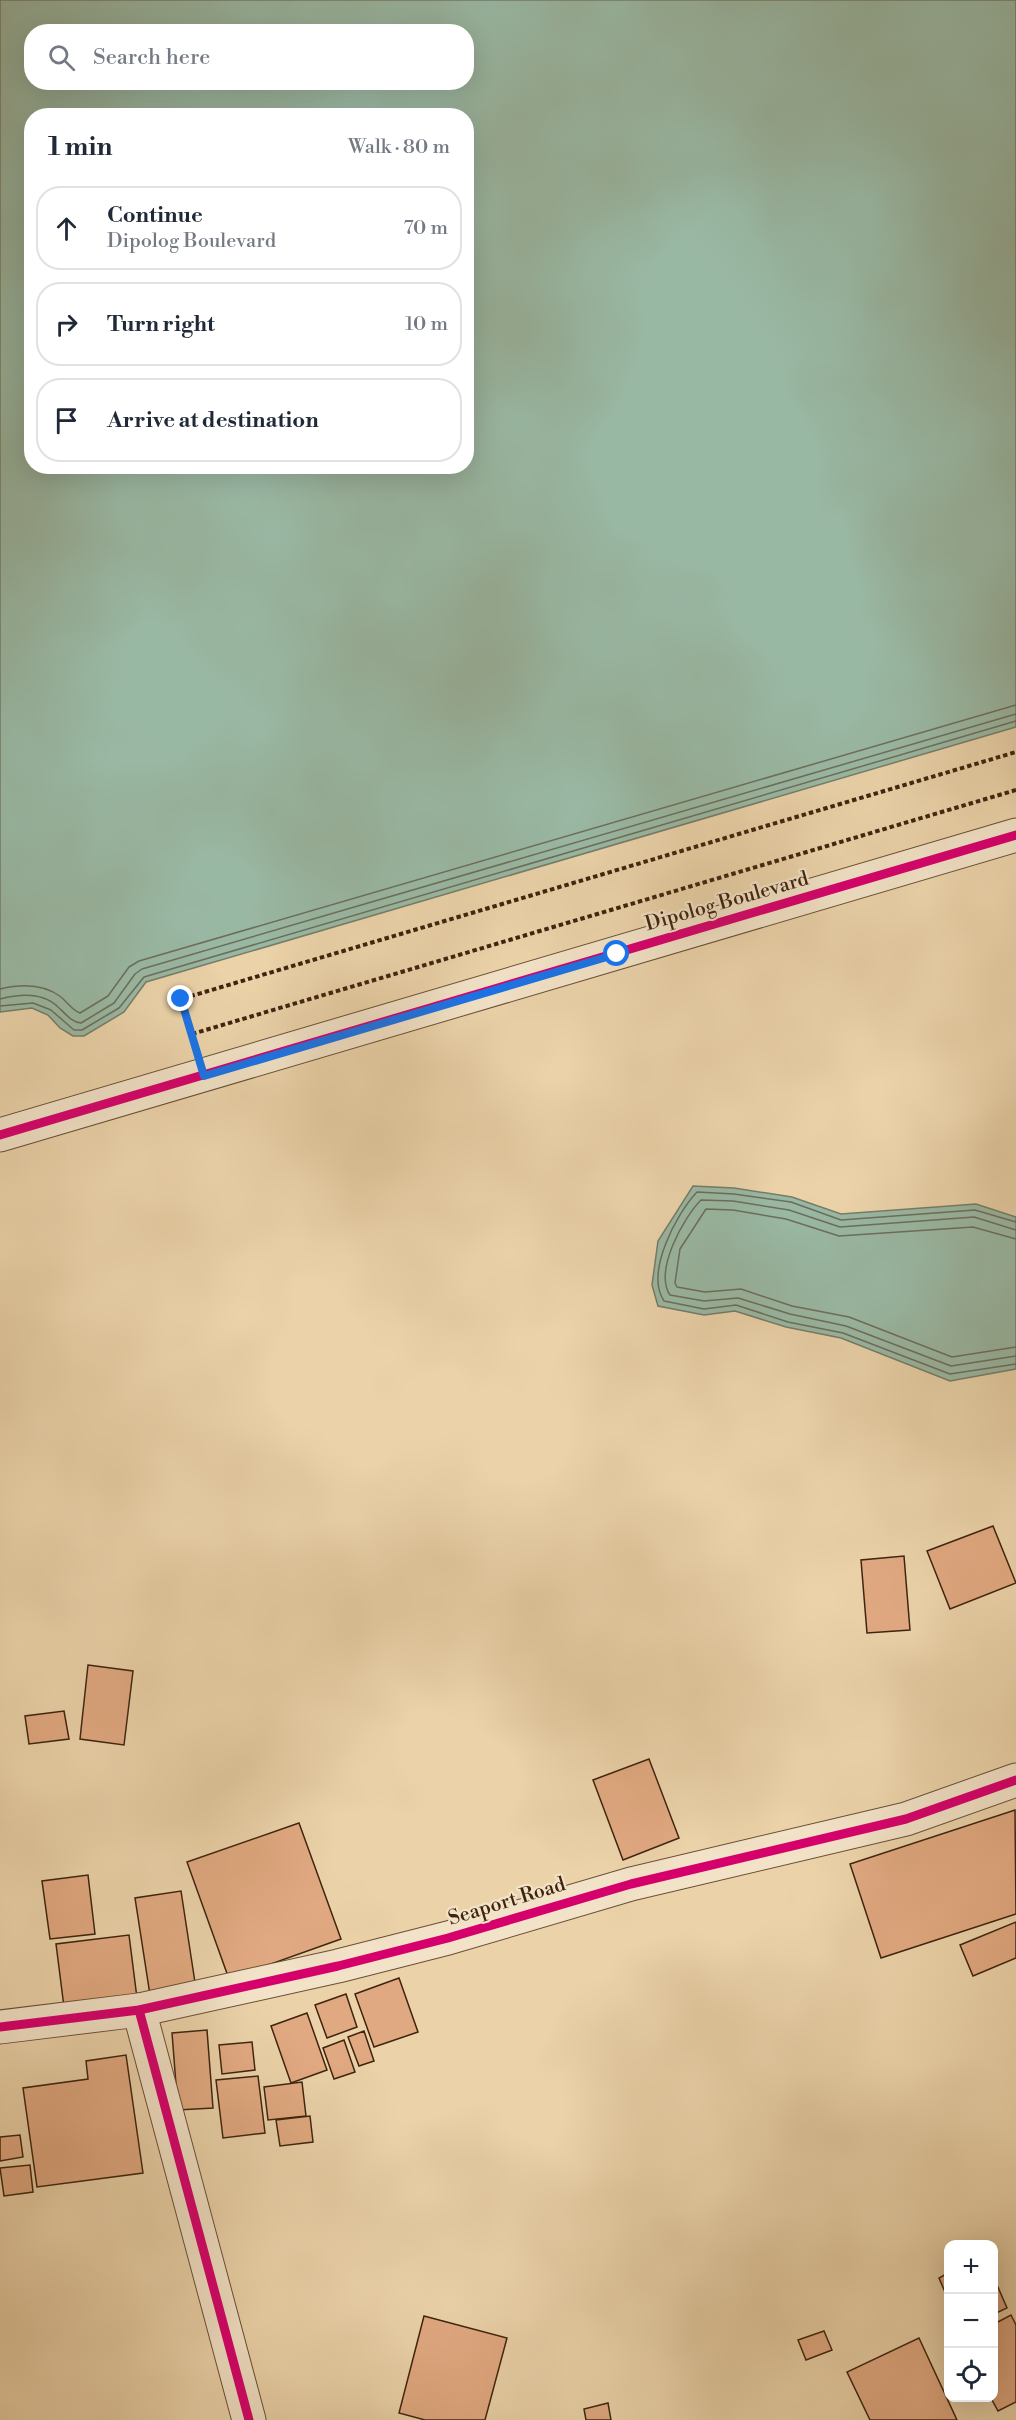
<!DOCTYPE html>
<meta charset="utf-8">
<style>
:root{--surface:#fff;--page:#f6f6f7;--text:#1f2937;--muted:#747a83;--line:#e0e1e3}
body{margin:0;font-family:"Libre Bodoni",serif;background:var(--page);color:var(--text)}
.controls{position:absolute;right:18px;bottom:18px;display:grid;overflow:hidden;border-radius:12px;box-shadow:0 6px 24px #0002}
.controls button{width:54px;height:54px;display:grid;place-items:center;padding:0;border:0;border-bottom:2px solid var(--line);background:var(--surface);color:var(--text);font:30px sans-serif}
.stop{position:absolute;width:18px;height:18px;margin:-14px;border:4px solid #1a73e8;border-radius:50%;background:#fff}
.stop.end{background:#1a73e8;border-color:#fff;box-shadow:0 2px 6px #0008}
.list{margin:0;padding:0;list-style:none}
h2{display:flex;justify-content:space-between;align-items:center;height:78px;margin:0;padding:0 24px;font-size:26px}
h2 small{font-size:20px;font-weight:400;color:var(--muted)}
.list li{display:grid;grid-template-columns:39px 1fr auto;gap:18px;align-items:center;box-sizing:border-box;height:84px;margin:0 12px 12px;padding:0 12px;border:2px solid var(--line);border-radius:24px}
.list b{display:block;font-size:22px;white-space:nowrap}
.list p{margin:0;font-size:20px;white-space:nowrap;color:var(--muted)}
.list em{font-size:20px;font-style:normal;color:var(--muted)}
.icon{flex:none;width:33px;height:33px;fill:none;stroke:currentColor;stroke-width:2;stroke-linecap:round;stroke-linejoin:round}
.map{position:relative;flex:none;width:1016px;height:2420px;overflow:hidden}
.search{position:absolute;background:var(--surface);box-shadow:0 6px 24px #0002;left:24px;top:24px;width:450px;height:66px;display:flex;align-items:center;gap:15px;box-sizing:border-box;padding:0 21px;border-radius:24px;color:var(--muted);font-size:22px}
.panel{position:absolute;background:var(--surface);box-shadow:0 6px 24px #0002;left:24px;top:108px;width:450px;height:366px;border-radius:24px}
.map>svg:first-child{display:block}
</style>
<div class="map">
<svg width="1016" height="2420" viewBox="0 0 1016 2420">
<rect width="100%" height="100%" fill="#ebd2a9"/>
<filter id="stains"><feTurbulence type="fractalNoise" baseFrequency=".00333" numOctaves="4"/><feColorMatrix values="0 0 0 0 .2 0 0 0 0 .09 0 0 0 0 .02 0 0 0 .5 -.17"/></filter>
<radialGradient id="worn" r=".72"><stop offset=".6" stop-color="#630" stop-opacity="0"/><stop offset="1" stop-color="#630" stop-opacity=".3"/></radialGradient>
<g fill="#99b8a4" stroke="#757d68" stroke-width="1.5" fill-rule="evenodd">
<path d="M0,0H1016V727L146,982L124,1012L84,1036H73L60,1028L48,1015L32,1008L0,1012ZM32,32H466V82H32ZM32,116H466V466H32Z"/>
<polygon points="693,1186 734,1188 792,1197 841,1214 976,1204 1016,1217 1016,1369 950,1381 841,1338 786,1327 735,1311 704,1315 658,1306 652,1285 658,1241"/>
</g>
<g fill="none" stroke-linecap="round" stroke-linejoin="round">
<g stroke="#6c6e5a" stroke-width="1.5">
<path d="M0,989C21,984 44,984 61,997C68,1003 72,1010 80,1013L108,996L129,967L139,961L1016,705"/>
<path d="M0,999C19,994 43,992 58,1007C65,1013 71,1022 81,1023L114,1003L135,974L142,969L1016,714"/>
<polyline points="0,1006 33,1003 51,1010 74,1030 82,1030 119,1008 144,977 1016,721"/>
<path d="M1016,1222L975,1210L841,1220L791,1202L734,1194L697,1192C676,1214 645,1273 664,1301L704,1309L736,1305L788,1322L843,1333L950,1374L1016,1364"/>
<path d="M1016,1230L974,1217L840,1227L789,1210L733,1201L701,1200C683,1218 654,1271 670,1295L704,1301L738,1298L790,1314L846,1326L951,1366L1016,1356"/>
<polyline points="1016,1239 973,1227 839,1236 786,1219 733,1210 706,1209 680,1249 675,1283 677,1287 705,1292 741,1289 792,1306 849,1317 952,1357 1016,1347"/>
</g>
</g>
<g fill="#e1a981" stroke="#3e240f" stroke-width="1.5">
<polygon points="993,1526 1016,1583 950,1609 927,1551"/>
<polygon points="904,1556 910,1630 867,1633 861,1560"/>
<polygon points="88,1665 133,1671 124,1745 80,1739"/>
<polygon points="64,1711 69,1739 29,1744 25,1716"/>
<polygon points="649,1759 679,1838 623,1860 593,1780"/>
<polygon points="1015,1810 1016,1914 881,1958 850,1864"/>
<polygon points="299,1823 341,1939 229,1979 187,1862"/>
<polygon points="88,1875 95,1934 50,1939 42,1881"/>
<polygon points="181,1891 196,1989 150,1995 135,1898"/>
<polygon points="1016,1922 1016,1958 973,1976 960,1945"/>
<polygon points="129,1935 137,1998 64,2007 56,1944"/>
<polygon points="399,1978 418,2032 374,2047 355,1994"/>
<polygon points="346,1994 357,2027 327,2038 315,2005"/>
<polygon points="307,2013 327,2070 291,2083 271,2026"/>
<polygon points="207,2030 213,2108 178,2110 172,2033"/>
<polygon points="364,2031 374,2061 359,2066 348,2037"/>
<polygon points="344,2040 355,2072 334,2079 323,2048"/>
<polygon points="252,2042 255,2070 222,2074 219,2045"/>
<polygon points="126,2055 143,2173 37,2187 23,2088 88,2079 86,2061"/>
<polygon points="258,2076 265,2133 223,2138 216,2080"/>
<polygon points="302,2082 306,2116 268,2120 264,2087"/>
<polygon points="310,2116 313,2142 280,2146 276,2120"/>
<polygon points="20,2135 23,2157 0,2161 0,2137"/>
<polygon points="30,2165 33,2192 4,2196 0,2168"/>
<polygon points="948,2273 948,2299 939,2278"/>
<polygon points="994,2278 1007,2308 994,2314"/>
<polygon points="1011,2315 1016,2325 1016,2402 998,2411 991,2398 994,2398 994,2324"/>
<polygon points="424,2316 507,2338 485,2420 425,2420 399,2413"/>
<polygon points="824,2331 832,2350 806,2360 798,2340"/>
<polygon points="919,2338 957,2420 870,2420 847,2372"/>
<polygon points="608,2403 611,2420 586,2420 584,2409"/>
</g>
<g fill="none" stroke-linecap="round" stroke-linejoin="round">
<defs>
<g id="minor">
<polyline points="0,1135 1016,835"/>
<polyline points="139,2010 249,2420"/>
<polyline points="0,2027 139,2010 338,1966 448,1938 631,1884 906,1819 1016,1780"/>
</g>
</defs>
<use href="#minor" stroke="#695036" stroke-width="35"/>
<g stroke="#3e240f" stroke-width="4" stroke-dasharray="4.5 3" stroke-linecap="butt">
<polyline points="192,1034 1016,790"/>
<polyline points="193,1040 181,999 1016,752"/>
</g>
<use href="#minor" stroke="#f2e2c7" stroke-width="33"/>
<defs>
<g id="cycleway">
<polyline points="0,1135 1016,835"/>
<polyline points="139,2010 249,2420"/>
<polyline points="0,2027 139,2010 338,1966 448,1938 631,1884 906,1819 1016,1780"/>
</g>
</defs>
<use href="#cycleway" stroke="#f2e2c7" stroke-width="13"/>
<use href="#cycleway" stroke="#d6006c" stroke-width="9"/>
</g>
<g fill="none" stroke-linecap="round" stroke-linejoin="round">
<polyline stroke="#1a73e8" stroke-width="8" points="181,999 204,1076 617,954"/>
</g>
<g text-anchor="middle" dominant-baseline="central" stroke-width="4.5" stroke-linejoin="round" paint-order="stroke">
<g font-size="20" fill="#3e240f" stroke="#f2e2c7">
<text transform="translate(727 902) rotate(-16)">Dipolog Boulevard</text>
<text transform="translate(507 1902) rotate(-17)">Seaport Road</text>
</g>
</g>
<rect width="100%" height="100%" filter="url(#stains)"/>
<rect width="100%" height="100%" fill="url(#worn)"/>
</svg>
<div class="controls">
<button>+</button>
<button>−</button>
<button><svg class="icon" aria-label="locate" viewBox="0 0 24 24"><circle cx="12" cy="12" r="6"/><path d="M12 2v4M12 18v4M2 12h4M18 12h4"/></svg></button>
</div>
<div class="stop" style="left:617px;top:954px"></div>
<div class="stop end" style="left:181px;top:999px"></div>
<div class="search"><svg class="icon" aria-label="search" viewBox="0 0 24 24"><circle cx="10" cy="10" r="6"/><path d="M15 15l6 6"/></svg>Search here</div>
<section class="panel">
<h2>1 min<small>Walk · 80 m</small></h2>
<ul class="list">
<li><svg class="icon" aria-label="ahead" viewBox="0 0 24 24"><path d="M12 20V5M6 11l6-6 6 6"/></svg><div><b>Continue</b><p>Dipolog Boulevard</p></div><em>70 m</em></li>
<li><svg class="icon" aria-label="right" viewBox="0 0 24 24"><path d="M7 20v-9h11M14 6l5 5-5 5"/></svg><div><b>Turn right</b></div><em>10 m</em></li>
<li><svg class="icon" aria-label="arrive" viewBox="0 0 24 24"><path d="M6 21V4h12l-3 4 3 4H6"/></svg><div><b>Arrive at destination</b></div></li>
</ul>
</section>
</div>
